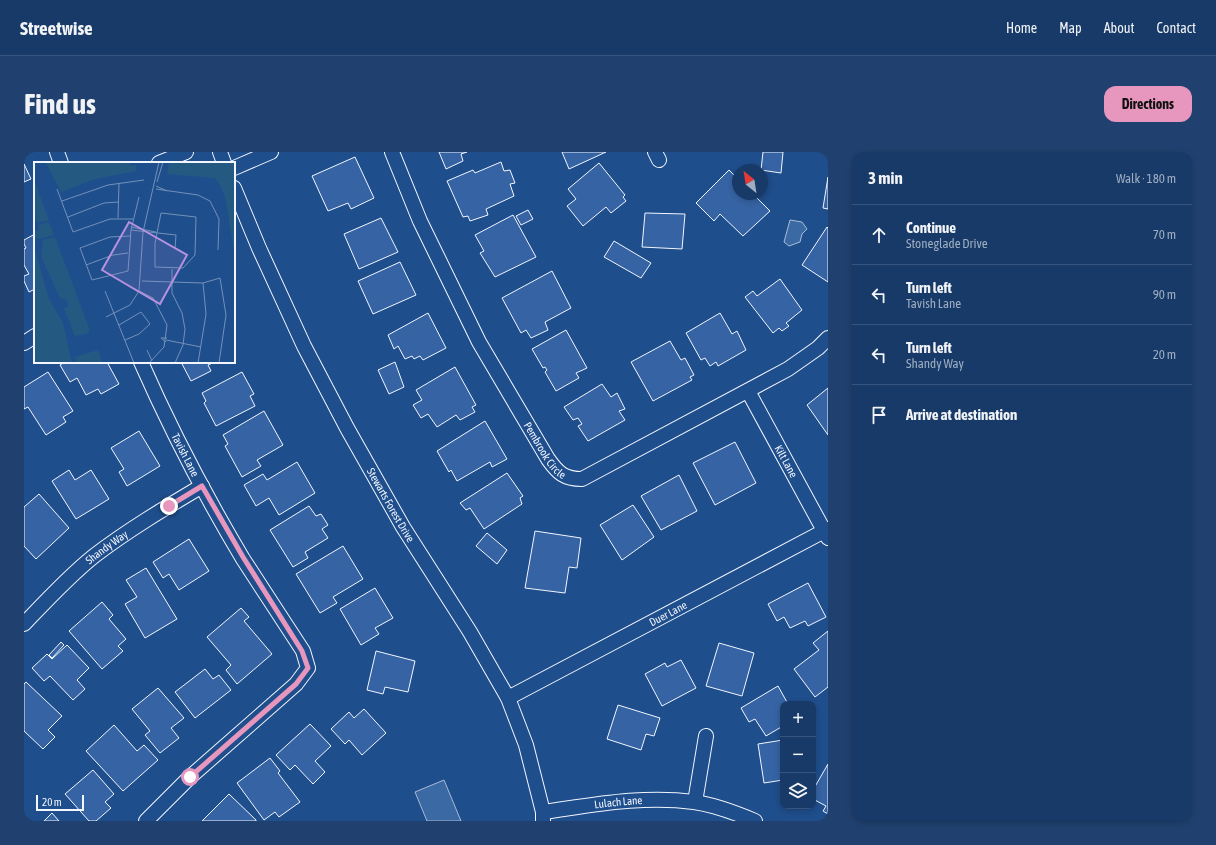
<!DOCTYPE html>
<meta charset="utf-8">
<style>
:root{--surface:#173a69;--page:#20416f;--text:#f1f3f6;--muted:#9eadc0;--line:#36547d;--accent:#e797bd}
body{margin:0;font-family:"Asap Condensed",sans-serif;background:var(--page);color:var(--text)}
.controls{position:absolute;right:12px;bottom:12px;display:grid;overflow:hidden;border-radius:8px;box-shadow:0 2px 6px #0003}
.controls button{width:36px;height:36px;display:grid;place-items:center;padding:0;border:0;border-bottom:1px solid var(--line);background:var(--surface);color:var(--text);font:20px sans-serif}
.compass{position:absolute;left:708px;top:12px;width:36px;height:36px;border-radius:50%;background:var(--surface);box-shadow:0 2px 6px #0003;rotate:330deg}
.scale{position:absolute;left:12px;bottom:10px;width:48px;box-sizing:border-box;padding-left:4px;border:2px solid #f2f6ff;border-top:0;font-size:11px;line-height:14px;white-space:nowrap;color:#f2f6ff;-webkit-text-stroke:3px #1f4e8c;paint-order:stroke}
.stop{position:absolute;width:12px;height:12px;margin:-9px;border:3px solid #e797bd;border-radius:50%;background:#fff}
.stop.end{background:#e797bd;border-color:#fff;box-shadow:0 1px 4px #0008}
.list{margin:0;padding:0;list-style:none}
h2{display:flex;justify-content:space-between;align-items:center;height:52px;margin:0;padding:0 16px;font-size:17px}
h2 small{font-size:13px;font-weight:400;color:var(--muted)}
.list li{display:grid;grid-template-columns:26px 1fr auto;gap:12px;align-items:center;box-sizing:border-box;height:60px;padding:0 16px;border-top:1px solid var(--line)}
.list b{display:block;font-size:15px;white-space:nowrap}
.list p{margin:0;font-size:13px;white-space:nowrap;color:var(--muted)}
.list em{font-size:13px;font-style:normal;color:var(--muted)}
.icon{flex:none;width:22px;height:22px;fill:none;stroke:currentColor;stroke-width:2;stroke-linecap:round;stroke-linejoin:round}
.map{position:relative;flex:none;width:804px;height:669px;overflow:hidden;border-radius:12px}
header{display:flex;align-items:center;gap:24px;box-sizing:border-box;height:56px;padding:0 20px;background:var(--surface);border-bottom:1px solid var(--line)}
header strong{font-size:19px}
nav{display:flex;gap:22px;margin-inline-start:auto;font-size:14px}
.intro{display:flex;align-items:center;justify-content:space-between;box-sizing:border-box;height:96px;padding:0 24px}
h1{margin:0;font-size:28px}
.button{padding:10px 18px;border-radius:12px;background:var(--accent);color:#111;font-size:14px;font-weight:700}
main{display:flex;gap:24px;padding:0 24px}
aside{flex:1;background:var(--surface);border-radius:12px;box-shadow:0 2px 6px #0003}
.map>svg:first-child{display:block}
</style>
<header>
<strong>Streetwise</strong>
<nav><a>Home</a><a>Map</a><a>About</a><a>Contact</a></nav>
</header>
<div class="intro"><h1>Find us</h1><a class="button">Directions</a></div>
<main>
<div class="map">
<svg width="804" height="669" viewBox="0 0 804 669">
<rect width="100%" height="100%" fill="#1f4e8c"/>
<g fill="#3b69a3" stroke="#a8bbd7">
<polygon points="766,68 778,70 783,77 778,82 776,90 765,94 760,90"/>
<polygon points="420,628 437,669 403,669 391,640"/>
</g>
<g fill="#3563a3" stroke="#f2f6ff">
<polygon points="415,0 443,0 437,2 439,9 422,17"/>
<polygon points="538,0 582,0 545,17"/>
<polygon points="739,0 759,0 757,21 737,18"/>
<polygon points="331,5 350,46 327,57 324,51 304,59 288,24"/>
<polygon points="477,10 480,19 486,18 491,31 486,32 490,44 462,57 464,63 446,69 444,64 439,65 423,29 449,18 451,21"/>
<polygon points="575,11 601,43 599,45 602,49 587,61 582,55 559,74 543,54 552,47 544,37"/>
<polygon points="0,12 7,27 0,30"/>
<polygon points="705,18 714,27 714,42 729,42 746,59 719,84 696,62 690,69 672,51"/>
<polygon points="804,25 804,57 799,56"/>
<polygon points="504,58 509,67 497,73 492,64"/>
<polygon points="621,61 661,62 658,97 618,95"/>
<polygon points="489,63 512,105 471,125 456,101 460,99 451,83"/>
<polygon points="357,66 374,100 335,117 320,82"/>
<polygon points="803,75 804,76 804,130 778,113"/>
<polygon points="11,82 11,137 5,140 0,129 0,124 5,122 0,113 0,97 2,96 0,92 0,88"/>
<polygon points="590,89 627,111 617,126 580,105"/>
<polygon points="376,110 392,143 349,162 334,129"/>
<polygon points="528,119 547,156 521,170 524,178 507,186 502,178 497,181 478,146"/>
<polygon points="756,127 778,158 762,171 765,174 758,179 755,176 749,181 721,145 729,139 733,144"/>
<polygon points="404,161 422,196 399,208 396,204 390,207 388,204 381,207 374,194 370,197 364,183"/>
<polygon points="696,161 708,182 713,179 722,198 694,214 692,210 686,214 681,206 677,208 662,181"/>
<polygon points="542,178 563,216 552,221 555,226 532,239 521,220 523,218 521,215 519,216 508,197"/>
<polygon points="646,189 657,208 661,206 670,223 666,225 668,228 629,249 607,210"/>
<polygon points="41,210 83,210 95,232 77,242 74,237 62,243 53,226 46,230 36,213"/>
<polygon points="157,210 191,210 184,213 187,219 167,229"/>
<polygon points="371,210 380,235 365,242 354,218"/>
<polygon points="431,215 452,253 448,255 451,260 436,268 432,263 413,275 404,262 397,266 389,253 398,248 392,238"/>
<polygon points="24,220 49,259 39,265 42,270 22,283 4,255 0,257 0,235"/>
<polygon points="218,220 230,242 226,244 231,254 192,274 180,251 182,249 178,241"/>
<polygon points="578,232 587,245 593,241 601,257 595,259 601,268 564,289 554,274 558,272 554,266 549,268 540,255"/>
<polygon points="804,236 804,283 783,253"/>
<polygon points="240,259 259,293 233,308 237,314 218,325 201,294 204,292 199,283"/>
<polygon points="461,269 483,307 468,315 466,310 433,329 427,318 425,320 413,299"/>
<polygon points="115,279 136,314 103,334 95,320 100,317 87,296"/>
<polygon points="711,290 732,331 691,353 669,311"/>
<polygon points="273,310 291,341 255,363 245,346 232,354 220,333 239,322 243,328"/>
<polygon points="45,318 51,328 67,318 85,347 52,367 28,329"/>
<polygon points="483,321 499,344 496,346 498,352 460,377 446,356 442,358 436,351"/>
<polygon points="655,323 673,359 637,378 617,344"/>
<polygon points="15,342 45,376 12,407 0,394 0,355"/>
<polygon points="609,353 630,385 598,408 576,373"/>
<polygon points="285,354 292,364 297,362 304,373 298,377 304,386 281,400 284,406 269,415 246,378"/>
<polygon points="511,379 557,386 553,416 545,415 541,441 501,436"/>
<polygon points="463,381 483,398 473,412 452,394"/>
<polygon points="165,387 185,419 155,438 145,422 139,426 129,410"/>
<polygon points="319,394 339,427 309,445 313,451 296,461 272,422"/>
<polygon points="122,416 153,467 121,486 101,452 113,445 102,428"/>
<polygon points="784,431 802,465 784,474 781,469 766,476 760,465 753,469 744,452"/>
<polygon points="351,436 369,466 351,476 355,482 337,493 316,457"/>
<polygon points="78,450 89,463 85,467 102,487 94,494 99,499 78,517 45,479"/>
<polygon points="217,456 225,465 220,469 248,502 213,532 202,518 207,513 183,485"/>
<polygon points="804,479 804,535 791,545 770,517 795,498 789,491"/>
<polygon points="37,490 40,493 28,506 25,503"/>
<polygon points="695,491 730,501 718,544 682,534"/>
<polygon points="43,493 65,516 53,528 61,537 49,548 26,524 20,529 8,516 23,502 28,507"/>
<polygon points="352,499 391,509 384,540 361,535 359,542 343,538"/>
<polygon points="657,508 672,536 638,554 621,522 641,511 643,515"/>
<polygon points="181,517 189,527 195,523 207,538 171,566 151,540"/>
<polygon points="2,530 38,564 24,578 31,585 19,597 0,579 0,532"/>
<polygon points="754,534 764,552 759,552 759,574 742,584 731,567 725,570 717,556"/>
<polygon points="134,536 160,566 147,576 155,586 136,601 121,583 126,579 108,557"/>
<polygon points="594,553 636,566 630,584 622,582 617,598 583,587"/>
<polygon points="340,557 362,581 338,603 325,588 321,592 307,577 325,560 330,566"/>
<polygon points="286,572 307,594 291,609 301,620 289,632 271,613 266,618 252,603"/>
<polygon points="90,573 113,599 120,593 134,608 99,639 62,599"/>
<polygon points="759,588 759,628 740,631 734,592"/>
<polygon points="246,606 256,619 254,621 276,650 255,665 251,660 240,668 213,631"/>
<polygon points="804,612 804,662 799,659 802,654 789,647 789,638"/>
<polygon points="69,618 90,642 81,650 87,656 72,669 65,669 41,642"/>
<polygon points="205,642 232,668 232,669 178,669"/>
<polygon points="28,661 35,669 20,669"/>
</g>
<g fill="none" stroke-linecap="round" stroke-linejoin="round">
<defs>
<g id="minor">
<polyline points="33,0 37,11"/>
<polyline points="196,0 200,11"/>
<path id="s1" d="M368,0L396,69L455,190L524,307C534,321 540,327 558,327L764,217L794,196L804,186"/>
<polyline points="631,0 635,8"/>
<polyline points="135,11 162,0"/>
<polyline points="210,16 247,0"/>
<path id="s2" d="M210,36L235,96L280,194L323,276L379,375L446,480L484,546L502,593L519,660V669"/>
<polyline points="0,191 11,184"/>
<path id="s3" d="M117,210C146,276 182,345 219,407C239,438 259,468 279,499L284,516L272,532L166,625L122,669"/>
<path id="s4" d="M724,239L804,386"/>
<path id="s5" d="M0,472C22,449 45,424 70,404C104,378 141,356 178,334"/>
<path id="s6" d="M484,546L804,377"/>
<polyline points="671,650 682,584"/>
<path id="s7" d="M519,660C569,653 619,643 670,650C692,653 712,661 731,669"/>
</g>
</defs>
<use href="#minor" stroke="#f2f6ff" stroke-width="16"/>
<use href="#minor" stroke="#1f4e8c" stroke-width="14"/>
</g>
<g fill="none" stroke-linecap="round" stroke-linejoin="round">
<polyline stroke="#e797bd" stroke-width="5" points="145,354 178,334 219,405 278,499 284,516 272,532 166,625"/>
</g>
<g text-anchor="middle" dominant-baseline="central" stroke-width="3" stroke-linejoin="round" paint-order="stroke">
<g font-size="11" fill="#f2f6ff" stroke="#1f4e8c">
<text stroke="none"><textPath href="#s1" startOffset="336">Pembrook Circle</textPath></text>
<text stroke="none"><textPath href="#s3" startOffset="103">Tavish Lane</textPath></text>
<text stroke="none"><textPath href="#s4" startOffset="80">Kilt Lane</textPath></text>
<text stroke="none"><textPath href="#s2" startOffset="354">Stewarts Forest Drive</textPath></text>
<text stroke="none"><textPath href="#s5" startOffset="113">Shandy Way</textPath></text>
<text stroke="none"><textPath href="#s6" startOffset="181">Duer Lane</textPath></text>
<text stroke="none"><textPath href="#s7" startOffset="76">Lulach Lane</textPath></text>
</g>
</g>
<g transform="translate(10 10)">
<rect width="201" height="201" fill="#1f4e8c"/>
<path d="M135,0H201V97L192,38L186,23L181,16L133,12ZM12,1L96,0L97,4L102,3V9L61,17L27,30ZM0,18L15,58L4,61L0,54ZM15,60L20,73L4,77L0,75V70L5,67L4,63ZM21,75L55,166V171L41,174L30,146L34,145L33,138L26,136L7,94L9,78ZM0,84L15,137L29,161L38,201H0ZM64,188L68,201H43L41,195Z" fill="#245a82"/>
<path fill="none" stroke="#7391ba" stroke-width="1" d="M123,20L129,0M122,24L133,29M23,27L39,70L76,57H99M122,27L164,33L176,39L185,57L184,88M28,39L74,23L110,18M127,51L162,55L161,93L149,106L121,105V81ZM34,55L70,41L85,40M84,56L85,21M97,65L122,70M97,68L142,73L141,87M96,74L76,75L46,86L58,118L94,109L97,68L105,35M52,103L79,93L94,91M138,107V131L148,151L151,167L149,183L141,201M108,119L169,121L186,116L192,153L185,201M71,129L100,201M105,129L119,136L133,163L130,185L115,201M72,155L96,143L105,129L109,70L125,0M85,163L107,150L116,162L105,172L91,178M132,178L167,185M132,180L127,176H133M113,188L118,199M164,201L172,152L169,121"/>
<path fill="#b691df" fill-opacity="0.15" stroke="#b691df" stroke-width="2" d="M95,60L153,93L126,142L68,108Z"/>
<rect width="201" height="201" fill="none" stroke="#f2f6ff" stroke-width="2"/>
</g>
</svg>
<div class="controls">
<button>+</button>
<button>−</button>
<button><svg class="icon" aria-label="layers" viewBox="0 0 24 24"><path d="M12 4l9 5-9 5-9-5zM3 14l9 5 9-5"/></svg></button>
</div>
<svg class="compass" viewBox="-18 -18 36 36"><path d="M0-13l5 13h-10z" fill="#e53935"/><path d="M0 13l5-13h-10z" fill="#9eadc0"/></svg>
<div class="scale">20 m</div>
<div class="stop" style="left:166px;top:625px"></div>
<div class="stop end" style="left:145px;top:354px"></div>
</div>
<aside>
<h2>3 min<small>Walk · 180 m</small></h2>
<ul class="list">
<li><svg class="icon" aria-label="ahead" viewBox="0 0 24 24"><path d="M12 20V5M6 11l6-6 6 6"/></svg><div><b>Continue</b><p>Stoneglade Drive</p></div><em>70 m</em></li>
<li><svg class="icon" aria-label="left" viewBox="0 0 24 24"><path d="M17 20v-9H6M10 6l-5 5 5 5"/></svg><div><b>Turn left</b><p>Tavish Lane</p></div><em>90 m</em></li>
<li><svg class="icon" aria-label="left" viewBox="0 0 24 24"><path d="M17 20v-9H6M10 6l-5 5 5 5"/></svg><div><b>Turn left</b><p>Shandy Way</p></div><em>20 m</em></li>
<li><svg class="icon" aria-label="arrive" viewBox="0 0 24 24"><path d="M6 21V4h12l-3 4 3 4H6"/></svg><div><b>Arrive at destination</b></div></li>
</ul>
</aside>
</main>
